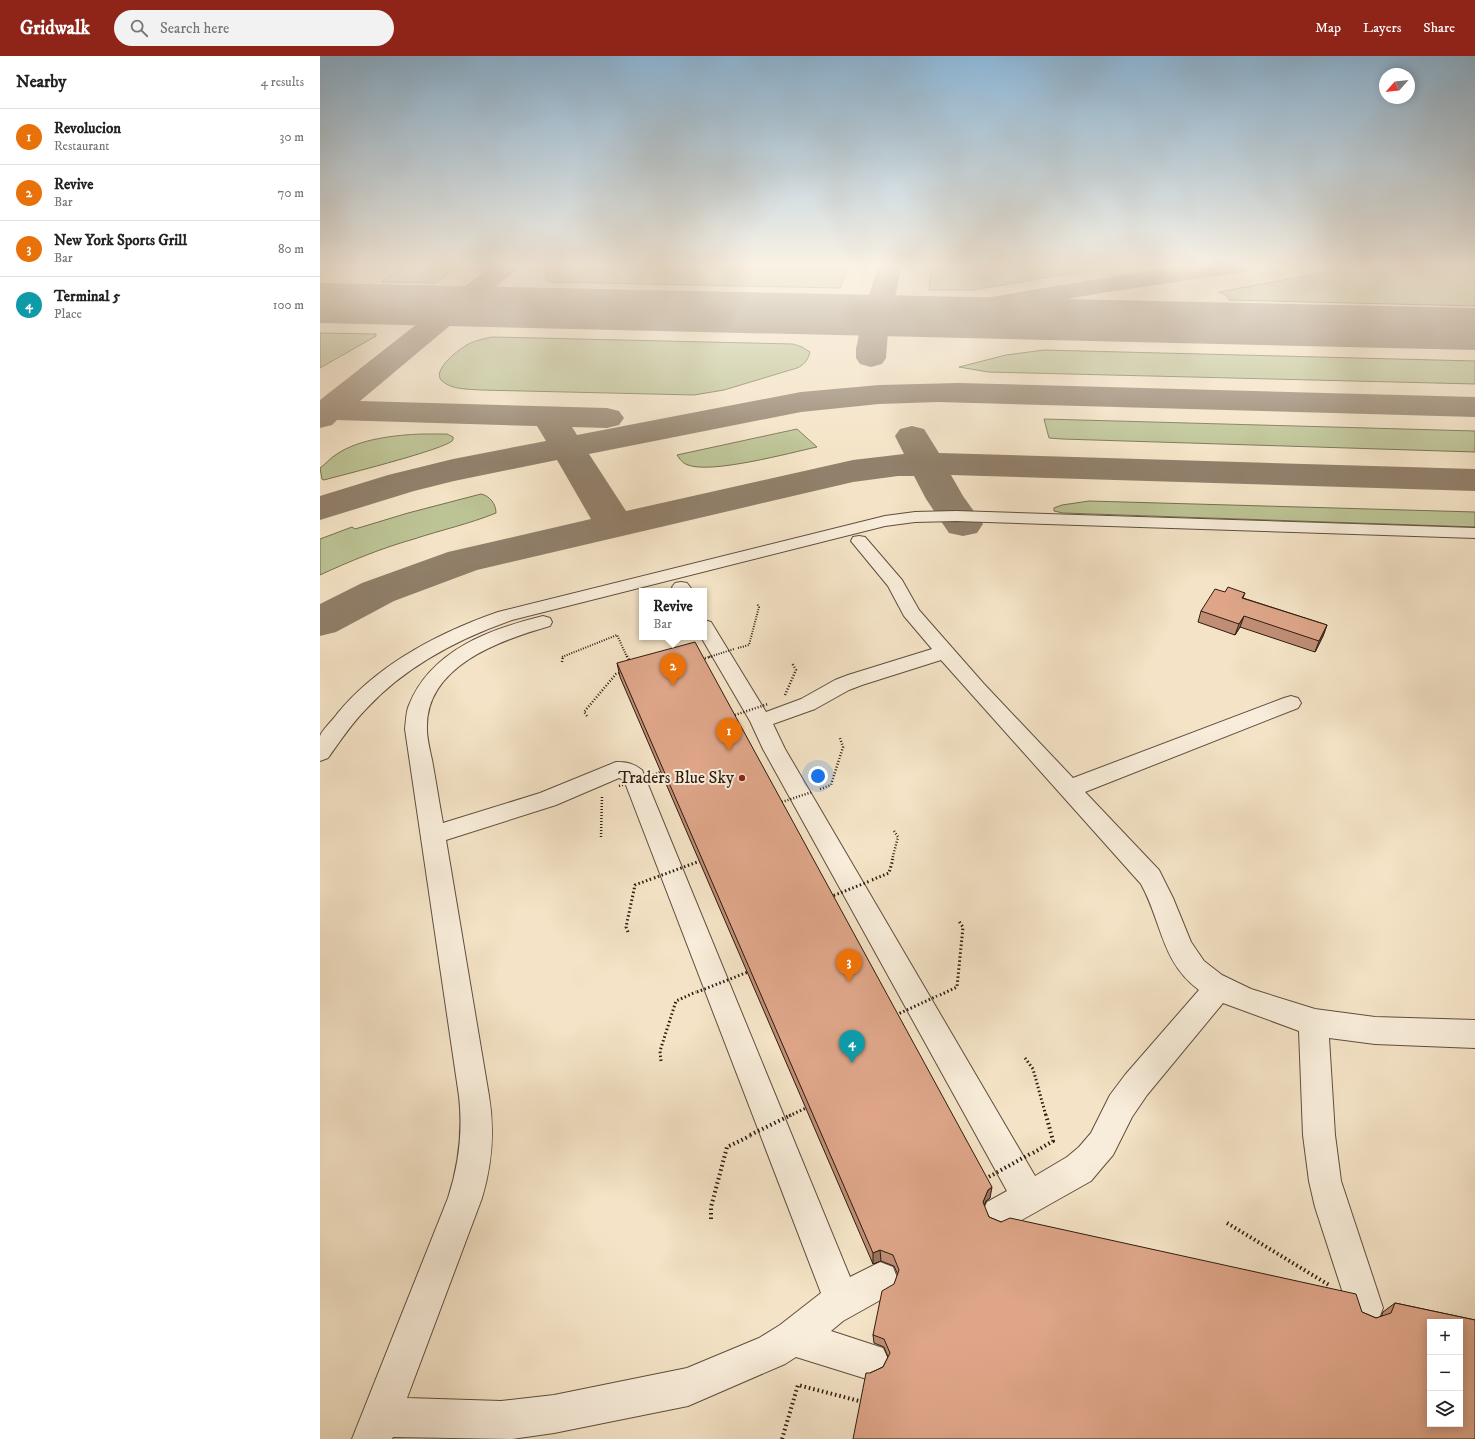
<!DOCTYPE html>
<meta charset="utf-8">
<style>
:root{--surface:#fff;--page:#f2f2f2;--text:#222;--muted:#767676;--line:#e0e0e0;--accent:#8f2418}
body{margin:0;font-family:"IM FELL DW Pica",serif;background:var(--page);color:var(--text)}
.controls{position:absolute;right:12px;bottom:12px;display:grid;overflow:hidden;border-radius:0px;box-shadow:0 2px 10px #0003}
.controls button{width:36px;height:36px;display:grid;place-items:center;padding:0;border:0;border-bottom:1px solid var(--line);background:var(--surface);color:var(--text);font:20px sans-serif}
.compass{position:absolute;left:1059px;top:12px;width:36px;height:36px;border-radius:50%;background:var(--surface);box-shadow:0 2px 10px #0003;rotate:243deg}
.you{position:absolute;left:498px;top:720px;width:14px;height:14px;margin:-10px;border:3px solid #fff;border-radius:50%;background:#1a73e8;box-shadow:0 0 0 6px #1a73e833}
.badge{display:grid;place-items:center;width:26px;height:26px;border-radius:50%;background:var(--accent);color:#fff;font-size:13px;font-weight:700}
.pin{position:absolute;translate:-50% -33px;filter:drop-shadow(0 1px 2px #0008)}
.pin::after{content:'';position:absolute;top:21px;width:14px;height:12px;background:inherit;clip-path:polygon(0 0,100% 0,50% 100%)}
.popup{position:absolute;left:319px;top:532px;width:68px;height:52px;box-sizing:border-box;display:grid;place-content:center;border-radius:0px;background:var(--surface);filter:drop-shadow(0 1px 3px #0005);font-size:13px;white-space:nowrap;color:var(--muted)}
.popup b{font-size:15px;color:var(--text)}
.popup::after{content:'';position:absolute;left:50%;top:100%;margin-left:-8px;border:8px solid transparent;border-top-color:var(--surface)}
.list{margin:0;padding:0;list-style:none}
h2{display:flex;justify-content:space-between;align-items:center;height:52px;margin:0;padding:0 16px;font-size:17px}
h2 small{font-size:13px;font-weight:400;color:var(--muted)}
.list li{display:grid;grid-template-columns:26px 1fr auto;gap:12px;align-items:center;box-sizing:border-box;height:56px;padding:0 16px;border-top:1px solid var(--line)}
.list b{display:block;font-size:15px;white-space:nowrap}
.list p{margin:0;font-size:13px;white-space:nowrap;color:var(--muted)}
.list em{font-size:13px;font-style:normal;color:var(--muted)}
.icon{flex:none;width:22px;height:22px;fill:none;stroke:currentColor;stroke-width:2;stroke-linecap:round;stroke-linejoin:round}
.map{position:relative;flex:none;width:1155px;height:1383px;overflow:hidden}
header{display:flex;align-items:center;gap:24px;box-sizing:border-box;height:56px;padding:0 20px;background:var(--accent);color:#fff}
header strong{font-size:19px}
nav{display:flex;gap:22px;margin-inline-start:auto;font-size:14px}
.search{width:280px;height:36px;background:var(--page);display:flex;align-items:center;gap:10px;box-sizing:border-box;padding:0 14px;border-radius:22px;color:var(--muted);font-size:15px}
main{display:flex}
aside{flex:1;background:var(--surface)}
.map>svg:first-child{display:block}
</style>
<header>
<strong>Gridwalk</strong>
<div class="search"><svg class="icon" aria-label="search" viewBox="0 0 24 24"><circle cx="10" cy="10" r="6"/><path d="M15 15l6 6"/></svg>Search here</div>
<nav><a>Map</a><a>Layers</a><a>Share</a></nav>
</header>
<main>
<aside>
<h2>Nearby<small>4 results</small></h2>
<ul class="list">
<li><span class="badge" style="background:#e8710a">1</span><div><b>Revolucion</b><p>Restaurant</p></div><em>30 m</em></li>
<li><span class="badge" style="background:#e8710a">2</span><div><b>Revive</b><p>Bar</p></div><em>70 m</em></li>
<li><span class="badge" style="background:#e8710a">3</span><div><b>New York Sports Grill</b><p>Bar</p></div><em>80 m</em></li>
<li><span class="badge" style="background:#0f9aa8">4</span><div><b>Terminal 5</b><p>Place</p></div><em>100 m</em></li>
</ul>
</aside>
<div class="map">
<svg width="1155" height="1383" viewBox="0 0 1155 1383">
<rect width="100%" height="100%" fill="#f4e3c6"/>
<filter id="stains"><feTurbulence type="fractalNoise" baseFrequency=".005" numOctaves="4"/><feColorMatrix values="0 0 0 0 .2 0 0 0 0 .09 0 0 0 0 .02 0 0 0 .5 -.17"/></filter>
<radialGradient id="worn" r=".72"><stop offset=".6" stop-color="#630" stop-opacity="0"/><stop offset="1" stop-color="#630" stop-opacity=".3"/></radialGradient>
<g fill="#bcc394" stroke="#757052">
<polygon points="84,210 138,210 116,227 61,226"/>
<polygon points="233,210 537,210 528,211 520,232 232,226 227,223 225,220 226,216"/>
<polygon points="611,210 796,210 653,234 609,234"/>
<polygon points="1039,210 1155,210 1155,250 909,244 907,240 899,236"/>
<polygon points="0,277 56,278 56,280 0,312"/>
<path d="M172,281L473,288L482,291L490,296C488,304 484,309 477,312L404,334L374,339L161,334C149,333 132,334 122,325C111,315 137,295 145,290C153,285 163,283 172,281Z"/>
<polygon points="724,294 1155,305 1155,328 668,316 639,311 686,299"/>
<polygon points="724,363 1155,375 1155,396 742,383 729,382"/>
<path d="M477,373L497,391C469,397 392,418 368,409C362,407 360,403 357,399Z"/>
<path d="M102,378H127L133,381V384C127,393 22,419 4,424L2,423L0,412C6,408 10,402 17,398C39,383 75,379 102,378Z"/>
<path d="M161,438C170,440 176,448 176,457C149,468 121,474 94,483C62,492 30,505 0,519V483L32,471L35,473L88,457Z"/>
<polygon points="769,445 1155,456 1155,471 743,457 734,455 734,452 742,449"/>
</g>
<g fill="none" stroke-linecap="round" stroke-linejoin="round">
<g fill="#91806b" fill-rule="evenodd">
<polygon points="171,210 198,210 195,215 40,345 287,352 299,355 304,362 299,369 287,372 252,371 257,379 481,336 559,329 638,327 1155,341 1155,361 618,346 559,348 481,356 269,398 306,455 533,404 584,398 575,380 580,373 592,370 604,373 619,397 1155,413 1155,435 631,419 643,440 663,468 657,477 643,480 629,477 606,443 594,420 578,420 533,426 157,514 74,545 16,576 0,580 0,548 42,527 128,496 271,463 237,404 134,425 94,435 0,464 0,440 68,419 133,403 226,385 217,370 17,364 12,369 0,372 0,344"/>
<polygon points="558,210 582,210 571,258 736,230 862,210 929,210 926,215 917,217 781,237 568,275 566,302 562,308 551,311 540,308 536,302 536,293 543,259"/>
<polygon points="753,257 805,258 815,260 819,266 815,272 805,274 718,274 708,272 704,266 708,260 718,258"/>
</g>
<polygon fill="#91806b" fill-rule="evenodd" points="0,227 1155,252 1155,294 0,267"/>
<defs>
<g id="minor">
<path d="M636,455L1155,472V482L636,465L595,466L565,470L192,564C138,583 86,610 47,652C32,667 20,685 8,702L0,705C0,698 0,687 0,680C3,673 12,665 17,658C58,608 118,577 178,556L565,460L595,456Z"/>
<path d="M539,480L545,481L582,524L599,554L613,570L664,628L753,722L964,642L971,640L978,642L981,647L978,652L765,736L839,814L853,842L871,886L884,905L902,919L931,933L995,953L1055,961L1155,964V992L1055,988L1009,982L1015,1079L1021,1125L1063,1252L1058,1265L1045,1270L1032,1265L995,1151L989,1125L983,1079L979,975L903,947L827,1039L812,1061L793,1099L781,1113L771,1125L691,1170L679,1175L667,1170L662,1158L667,1146L687,1135L443,693L430,665L381,581H384V564L391,566L446,656L481,643L515,624L528,619L612,593L584,560L568,530L531,485L533,481ZM621,604L821,828C842,866 841,906 879,934L805,1019L790,1039L771,1077L759,1091L747,1101L715,1120L465,693L453,668L495,653L529,634L542,629Z"/>
<polygon points="361,526 367,527 373,535 355,535 352,531 355,527"/>
<path d="M223,560L230,562L232,566L230,570C181,584 104,610 107,674C107,683 110,694 112,704C116,725 119,746 123,767L220,737L296,706C307,706 313,707 322,714L530,1221L560,1206L573,1211L578,1224L573,1237L523,1265L511,1275L563,1292L569,1305L563,1318L550,1324L476,1301L465,1308L368,1350L234,1377L192,1383L73,1381L72,1383H32L128,1142C139,1108 143,1076 139,1040L85,673C86,665 86,656 89,649C111,594 170,573 223,560ZM299,722L304,724L501,1237L460,1269L439,1282L367,1312L234,1339L181,1345L87,1342L162,1142C172,1108 175,1076 169,1040L126,784L236,749Z"/>
</g>
</defs>
<use href="#minor" stroke="#604e3e" stroke-width="2"/>
<g stroke="#2e1c10" stroke-width="2" stroke-dasharray="1 1.5" stroke-linecap="butt">
<polyline points="418,592 429,589 439,551 437,548"/>
<polyline points="242,601 297,579 307,601"/>
</g>
<g stroke="#2e1c10" stroke-width="2.5" stroke-dasharray="1 2" stroke-linecap="butt">
<polyline points="307,600 310,606"/>
<polyline points="242,606 243,600"/>
<polyline points="465,639 476,614 472,607"/>
<polyline points="267,660 264,656 296,618 302,616"/>
<polyline points="500,733 511,729 523,691 520,682"/>
<polyline points="281,781 282,739"/>
<polyline points="572,804 578,781 574,775"/>
</g>
<g stroke="#2e1c10" stroke-width="3" stroke-dasharray="1.5 2.5" stroke-linecap="butt">
<polyline points="552,824 569,817 573,803"/>
<polyline points="308,876 306,871 315,829 331,823"/>
<polyline points="620,939 637,931 643,871 638,864"/>
<polyline points="705,1002 713,1013 726,1060"/>
<polyline points="341,1005 340,995 356,945 376,936"/>
</g>
<g stroke="#2e1c10" stroke-width="4" stroke-dasharray="1.5 3" stroke-linecap="butt">
<polyline points="713,1097 733,1085 726,1059"/>
<polyline points="391,1163 391,1151 407,1091 430,1080"/>
<polyline points="907,1167 1009,1229"/>
<polyline points="462,1383 478,1329 543,1346"/>
</g>
<use href="#minor" fill="#f8edda" fill-rule="evenodd"/>
<polyline stroke="#2e1c10" stroke-width="2" stroke-dasharray="1 1.5" stroke-linecap="butt" points="389,601 414,593"/>
<g stroke="#2e1c10" stroke-width="2.5" stroke-dasharray="1 2" stroke-linecap="butt">
<polyline points="382,603 393,600"/>
<polyline points="412,660 448,648"/>
<polyline points="299,730 341,716"/>
<polyline points="459,747 492,736"/>
</g>
<g stroke="#2e1c10" stroke-width="3" stroke-dasharray="1.5 2.5" stroke-linecap="butt">
<polyline points="334,822 380,805"/>
<polyline points="510,841 550,825"/>
<polyline points="377,936 428,916"/>
<polyline points="576,959 617,940"/>
<polyline points="469,1060 486,1052"/>
</g>
<g stroke="#2e1c10" stroke-width="4" stroke-dasharray="1.5 3" stroke-linecap="butt">
<polyline points="430,1079 471,1059"/>
<polyline points="665,1123 710,1098"/>
</g>
</g>
<g fill="#bf8e75" stroke="#2e1c10">
<polygon points="905,536 925,537 923,542 1007,569 1003,580 995,596 920,571 915,579 878,566 881,555"/>
<polygon points="297,607 670,1142 666,1145 664,1150 669,1161 681,1166 1042,1256 1056,1262 1061,1261 1063,1256 1075,1247 1155,1264 550,1317 563,1311 568,1301 564,1291 554,1287 553,1279 578,1219 574,1210 561,1205 553,1208 300,621"/>
</g>
<g fill="#9b745f" stroke="#2e1c10">
<polygon points="924,560 920,571 915,579 919,568"/>
<polygon points="1007,569 1003,580 995,596 999,585"/>
<polygon points="672,1131 670,1142 666,1145 661,1157 663,1146 668,1134"/>
<polygon points="560,1194 561,1205 553,1208 553,1197"/>
</g>
<g fill="#dea588" stroke="#2e1c10" fill-rule="evenodd">
<polygon points="908,531 925,537 922,542 1007,569 999,585 924,560 919,568 881,555 895,533 905,536"/>
<path d="M375,586L672,1131L668,1134L663,1146L669,1161L681,1166L690,1162L1036,1238L1042,1256L1056,1262L1071,1257L1075,1247L1155,1264V1383H533L546,1317H550L563,1311L570,1297L564,1283L553,1279L562,1235L574,1228L579,1214L573,1199L560,1194L553,1197L297,607ZM1110,1266H1140V1368H1110Z"/>
</g>
<linearGradient id="sky" x2="0" y2="1"><stop stop-color="#8cb7d8"/><stop offset="0.52" stop-color="#faf2e5"/><stop offset="1" stop-color="#faf2e5" stop-opacity="0"/></linearGradient>
<rect width="1155" height="404" fill="url(#sky)"/>
<circle fill="#8f2418" stroke="#f8edda" stroke-width="1.5" cx="422" cy="722" r="4"/>
<g text-anchor="middle" dominant-baseline="central" stroke-width="4" stroke-linejoin="round" paint-order="stroke">
<g font-size="17" fill="#2e1c10" stroke="#f8edda" text-anchor="end">
<text x="414" y="722">Traders Blue Sky</text>
</g>
</g>
<rect width="100%" height="100%" filter="url(#stains)"/>
<rect width="100%" height="100%" fill="url(#worn)"/>
</svg>
<div class="controls">
<button>+</button>
<button>−</button>
<button><svg class="icon" aria-label="layers" viewBox="0 0 24 24"><path d="M12 4l9 5-9 5-9-5zM3 14l9 5 9-5"/></svg></button>
</div>
<svg class="compass" viewBox="-18 -18 36 36"><path d="M0-13l5 13h-10z" fill="#e53935"/><path d="M0 13l5-13h-10z" fill="#767676"/></svg>
<div class="you"></div>
<div class="pin badge" style="left:409px;top:695px;background:#e8710a">1</div>
<div class="pin badge" style="left:353px;top:630px;background:#e8710a">2</div>
<div class="popup"><b>Revive</b>Bar</div>
<div class="pin badge" style="left:529px;top:926px;background:#e8710a">3</div>
<div class="pin badge" style="left:532px;top:1007px;background:#0f9aa8">4</div>
</div>
</main>
